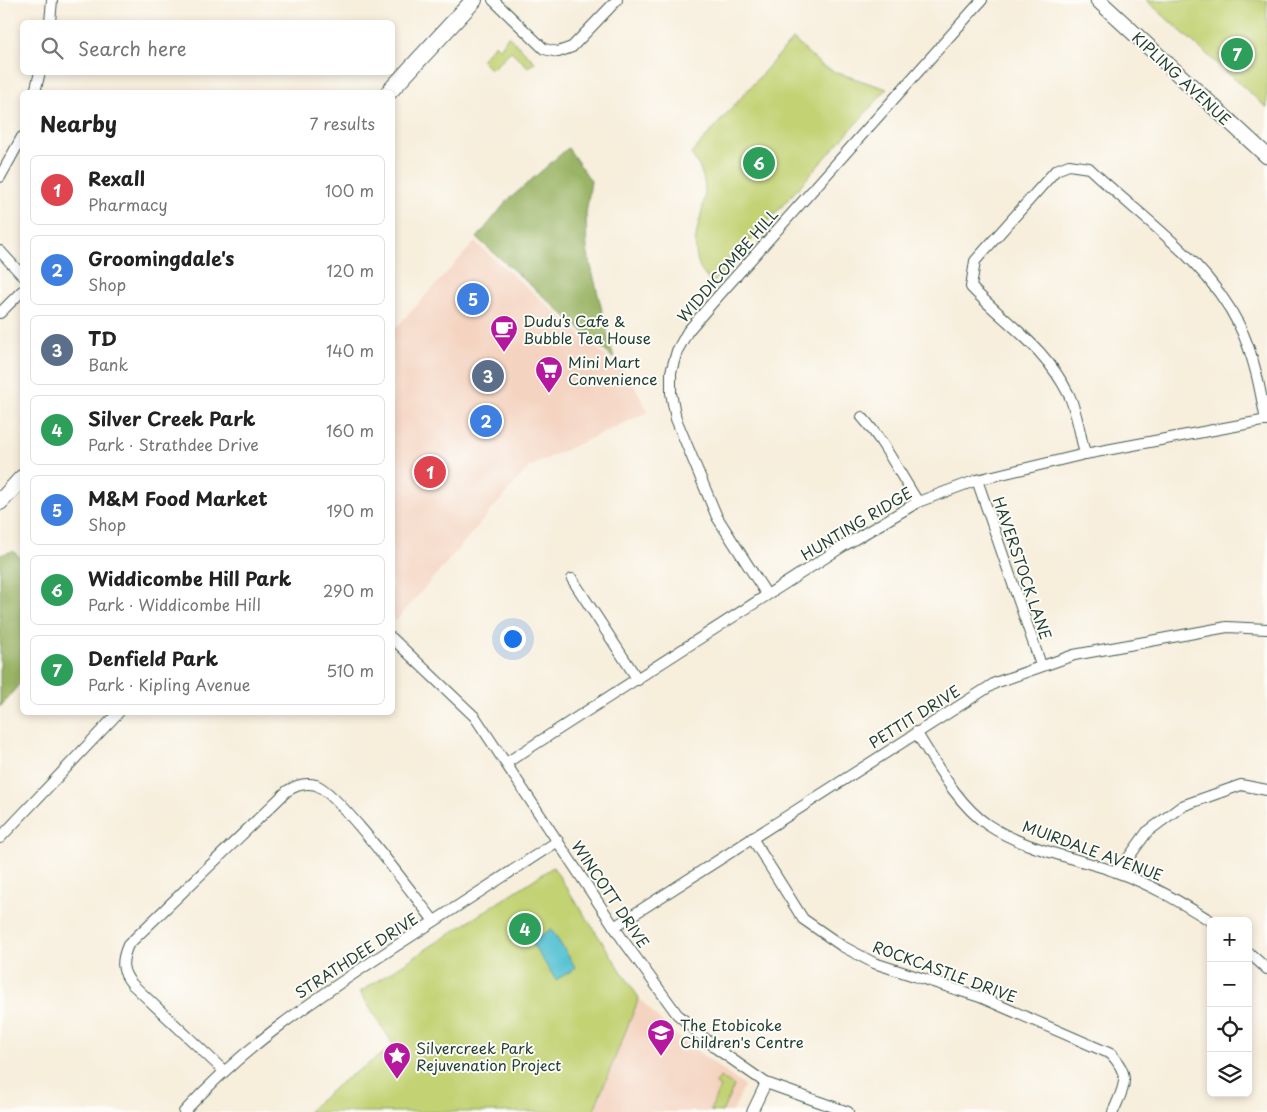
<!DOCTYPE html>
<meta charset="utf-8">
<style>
:root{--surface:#fff;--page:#f2f2f2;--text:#222;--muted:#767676;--line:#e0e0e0;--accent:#0b8043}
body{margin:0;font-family:"Playpen Sans",sans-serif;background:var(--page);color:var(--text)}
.controls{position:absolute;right:15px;bottom:15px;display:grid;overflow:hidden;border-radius:8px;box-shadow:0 2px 8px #0003}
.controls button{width:45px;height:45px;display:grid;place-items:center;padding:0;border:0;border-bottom:1px solid var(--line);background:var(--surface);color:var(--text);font:25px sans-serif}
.you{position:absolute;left:512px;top:638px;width:18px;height:18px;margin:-12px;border:4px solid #fff;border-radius:50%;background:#1a73e8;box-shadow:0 0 0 8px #1a73e833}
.badge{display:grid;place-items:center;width:32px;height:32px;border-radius:50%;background:var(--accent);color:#fff;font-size:16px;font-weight:700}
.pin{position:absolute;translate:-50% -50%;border:2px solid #fff;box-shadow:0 1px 5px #0006}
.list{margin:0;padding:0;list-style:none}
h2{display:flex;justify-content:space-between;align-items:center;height:65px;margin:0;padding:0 20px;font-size:21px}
h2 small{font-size:16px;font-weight:400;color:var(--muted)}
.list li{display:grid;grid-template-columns:32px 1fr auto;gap:15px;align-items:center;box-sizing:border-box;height:70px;margin:0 10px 10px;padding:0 10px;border:1px solid var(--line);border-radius:8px}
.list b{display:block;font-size:19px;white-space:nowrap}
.list p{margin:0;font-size:16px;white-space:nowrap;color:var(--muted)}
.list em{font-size:16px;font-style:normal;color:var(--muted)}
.icon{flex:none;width:28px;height:28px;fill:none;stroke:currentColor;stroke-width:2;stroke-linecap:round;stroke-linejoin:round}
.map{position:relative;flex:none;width:1267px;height:1112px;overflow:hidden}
.search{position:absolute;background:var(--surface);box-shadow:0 2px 8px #0003;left:20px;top:20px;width:375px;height:55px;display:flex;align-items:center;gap:12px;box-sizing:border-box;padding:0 18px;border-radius:8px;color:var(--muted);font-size:19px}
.panel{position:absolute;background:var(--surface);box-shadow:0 2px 8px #0003;left:20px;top:90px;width:375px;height:625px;border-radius:8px}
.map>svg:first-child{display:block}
</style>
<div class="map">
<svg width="1267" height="1112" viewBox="0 0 1267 1112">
<rect width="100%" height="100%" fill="#fdfcf7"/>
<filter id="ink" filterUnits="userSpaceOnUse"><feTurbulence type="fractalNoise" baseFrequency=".02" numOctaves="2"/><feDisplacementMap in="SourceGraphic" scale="10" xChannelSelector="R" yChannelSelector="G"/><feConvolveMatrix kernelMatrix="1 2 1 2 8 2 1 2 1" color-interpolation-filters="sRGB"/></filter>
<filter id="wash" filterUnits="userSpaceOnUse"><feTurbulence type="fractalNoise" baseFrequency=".0096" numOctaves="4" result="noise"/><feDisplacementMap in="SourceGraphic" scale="20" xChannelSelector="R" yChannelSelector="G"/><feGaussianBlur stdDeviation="1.12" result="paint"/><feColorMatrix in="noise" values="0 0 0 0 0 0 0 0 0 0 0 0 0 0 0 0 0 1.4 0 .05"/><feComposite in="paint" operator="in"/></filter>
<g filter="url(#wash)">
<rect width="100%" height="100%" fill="#f7eedc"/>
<g fill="#f4d3c0">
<polygon points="475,242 631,378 648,412 529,467 396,621 392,618 393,331"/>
<polygon points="639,998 668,1029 744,1086 733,1112 593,1112"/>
</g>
<g fill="#c3d273" stroke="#718854">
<polygon points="1146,0 1267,0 1267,108"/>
<polygon points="508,36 535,62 528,67 511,51 491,70 481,60 495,44 500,49"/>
<path d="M793,39L821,65L835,72L887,89L712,284C707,278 701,272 699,265C684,223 725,198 691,154Z"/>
<polygon points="553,867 639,998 593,1112 307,1112 340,1083 394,1046 360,992"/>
<polygon points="720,1077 734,1086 722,1112 710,1111 720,1087 716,1084"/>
</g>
<g fill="#9ab465" stroke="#5c784c">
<polygon points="568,148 591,181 586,214 587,250 614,359 477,238 507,201"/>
<polygon points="13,551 22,559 22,681 0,707 0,555"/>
</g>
<polygon fill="#58c2d3" stroke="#3c8084" points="551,929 576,968 556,980 531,942"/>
</g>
<g filter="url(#ink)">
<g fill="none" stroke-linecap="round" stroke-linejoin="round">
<defs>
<g id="street">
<polyline points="493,0 544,49 558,52 572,47 617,0"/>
<polyline points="50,22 52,0"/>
<polyline points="35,92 40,72"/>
<polyline points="0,177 22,137"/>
<polyline points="0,251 22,275"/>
<polyline points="0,313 22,291"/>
<path d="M862,417C885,443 899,473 918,502"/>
<path d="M1085,454C1080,435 1077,412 1069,395C1044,345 1007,325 971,287L975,261L1056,170L1069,165L1089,168C1140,217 1207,260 1239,325C1254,355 1260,388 1266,421"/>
<polyline points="977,480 1041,665"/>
<polyline points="572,579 638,680"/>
<polyline points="767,595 717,517 676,419 671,393 671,372 677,351 688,331 713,302 982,0"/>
<polyline points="392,638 475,717 623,940 677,1014 717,1049 766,1083 848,1112"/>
<path d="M916,732C935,762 957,804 988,825C1026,850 1074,857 1116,872C1151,884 1180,902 1211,921"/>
<polyline points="506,763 845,545 918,502 977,480 1085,454 1267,420"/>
<polyline points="0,838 119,712"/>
<path d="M752,838L803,919L842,946L874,963L980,997L1111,1054C1132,1077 1124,1086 1113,1112"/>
<polyline points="1118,872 1147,832 1182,806 1241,785 1267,790"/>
<polyline points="614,927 995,683 1074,655 1227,627 1267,629"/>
<polyline points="1248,952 1267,969"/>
<path d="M224,1071L132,984C121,971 121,961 128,945L287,791C296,785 305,782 316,785C340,794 414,896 434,921"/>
<path d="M184,1112C241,1049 309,1003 379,957C439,918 498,880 558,841"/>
<polyline points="752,1112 766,1083"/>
</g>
<polyline id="secondary" points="1098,0 1267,156"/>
<g id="primary">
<polyline points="389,92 474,0"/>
<polyline points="0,502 22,478"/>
</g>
</defs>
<use href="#street" stroke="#3f584d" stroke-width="12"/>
<use href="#secondary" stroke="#3f584d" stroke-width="17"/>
<use href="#primary" stroke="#3f584d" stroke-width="18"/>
<use href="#street" stroke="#fff" stroke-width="10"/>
<use href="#secondary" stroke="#fff" stroke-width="15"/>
<use href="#primary" stroke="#fff" stroke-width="16"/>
</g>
</g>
<defs>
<symbol id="cafe-pin" viewBox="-11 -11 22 30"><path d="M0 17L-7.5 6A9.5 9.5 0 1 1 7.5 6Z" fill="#b5179e" stroke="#fdfcf7"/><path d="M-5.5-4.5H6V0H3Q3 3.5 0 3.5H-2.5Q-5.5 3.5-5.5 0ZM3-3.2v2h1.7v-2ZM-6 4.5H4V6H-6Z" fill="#fff"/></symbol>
<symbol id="supermarket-pin" viewBox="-11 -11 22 30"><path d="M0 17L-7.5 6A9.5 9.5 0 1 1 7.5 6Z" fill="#b5179e" stroke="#fdfcf7"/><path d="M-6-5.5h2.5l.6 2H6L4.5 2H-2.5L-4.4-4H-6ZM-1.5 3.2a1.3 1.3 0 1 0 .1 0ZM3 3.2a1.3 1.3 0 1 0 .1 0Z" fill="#fff"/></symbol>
<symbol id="school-pin" viewBox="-11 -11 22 30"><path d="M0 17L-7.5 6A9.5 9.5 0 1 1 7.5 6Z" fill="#b5179e" stroke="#fdfcf7"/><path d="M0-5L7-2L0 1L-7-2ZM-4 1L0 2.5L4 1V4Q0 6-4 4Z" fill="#fff"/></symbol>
<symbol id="sight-pin" viewBox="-11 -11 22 30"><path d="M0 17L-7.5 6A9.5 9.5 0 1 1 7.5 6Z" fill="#b5179e" stroke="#fdfcf7"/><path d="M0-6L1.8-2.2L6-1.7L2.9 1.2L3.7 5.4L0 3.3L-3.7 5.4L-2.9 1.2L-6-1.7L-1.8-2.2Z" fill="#fff"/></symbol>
</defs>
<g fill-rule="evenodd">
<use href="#cafe-pin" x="488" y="313" width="32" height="43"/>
<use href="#supermarket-pin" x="533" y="354" width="32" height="43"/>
<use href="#school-pin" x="645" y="1017" width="32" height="43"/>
<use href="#sight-pin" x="381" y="1040" width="32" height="43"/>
</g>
<g text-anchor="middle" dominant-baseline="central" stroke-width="4" stroke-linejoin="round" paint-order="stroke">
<g font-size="15" fill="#1f3d34" stroke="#fdfcf7">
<text transform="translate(1182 78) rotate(43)">KIPLING AVENUE</text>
<text transform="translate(727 265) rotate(-49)">WIDDICOMBE HILL</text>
<text transform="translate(856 523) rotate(-31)">HUNTING RIDGE</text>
<text transform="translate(1023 568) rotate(71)">HAVERSTOCK LANE</text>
<text transform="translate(914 716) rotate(-32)">PETTIT DRIVE</text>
<text transform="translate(1093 850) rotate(20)">MUIRDALE AVENUE</text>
<text transform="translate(611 894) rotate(56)">WINCOTT DRIVE</text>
<text transform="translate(356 955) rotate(-33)">STRATHDEE DRIVE</text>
<text transform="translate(945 971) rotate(20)">ROCKCASTLE DRIVE</text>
</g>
<g font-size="15" fill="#1f3d34" stroke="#fdfcf7" text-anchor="start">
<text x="523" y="320">Dudu’s Cafe &amp;<tspan x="523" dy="17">Bubble Tea House</tspan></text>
<text x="568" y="361">Mini Mart<tspan x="568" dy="17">Convenience</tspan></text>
<text x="680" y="1024">The Etobicoke<tspan x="680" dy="17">Children's Centre</tspan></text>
<text x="416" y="1047">Silvercreek Park<tspan x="416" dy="17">Rejuvenation Project</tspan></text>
</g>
</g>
</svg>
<div class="controls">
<button>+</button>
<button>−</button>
<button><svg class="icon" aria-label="locate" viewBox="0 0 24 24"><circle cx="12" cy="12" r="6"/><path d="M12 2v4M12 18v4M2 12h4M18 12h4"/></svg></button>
<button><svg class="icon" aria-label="layers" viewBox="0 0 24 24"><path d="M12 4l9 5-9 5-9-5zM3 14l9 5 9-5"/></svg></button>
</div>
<div class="you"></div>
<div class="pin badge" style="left:430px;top:472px;background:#e0444e">1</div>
<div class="pin badge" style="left:486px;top:421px;background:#3f7fe0">2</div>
<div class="pin badge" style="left:488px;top:376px;background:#5c6f8a">3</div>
<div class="pin badge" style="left:525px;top:929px;background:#2e9e5b">4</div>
<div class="pin badge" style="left:473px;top:299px;background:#3f7fe0">5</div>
<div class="pin badge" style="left:759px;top:163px;background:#2e9e5b">6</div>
<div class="pin badge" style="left:1237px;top:54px;background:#2e9e5b">7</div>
<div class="search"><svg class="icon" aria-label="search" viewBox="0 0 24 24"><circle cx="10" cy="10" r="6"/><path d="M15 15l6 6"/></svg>Search here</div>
<section class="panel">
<h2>Nearby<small>7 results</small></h2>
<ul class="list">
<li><span class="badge" style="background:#e0444e">1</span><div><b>Rexall</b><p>Pharmacy</p></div><em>100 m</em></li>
<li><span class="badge" style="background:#3f7fe0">2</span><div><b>Groomingdale's</b><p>Shop</p></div><em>120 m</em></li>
<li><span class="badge" style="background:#5c6f8a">3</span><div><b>TD</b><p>Bank</p></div><em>140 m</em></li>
<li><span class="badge" style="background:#2e9e5b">4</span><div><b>Silver Creek Park</b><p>Park · Strathdee Drive</p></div><em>160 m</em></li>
<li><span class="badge" style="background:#3f7fe0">5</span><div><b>M&amp;M Food Market</b><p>Shop</p></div><em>190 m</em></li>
<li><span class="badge" style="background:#2e9e5b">6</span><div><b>Widdicombe Hill Park</b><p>Park · Widdicombe Hill</p></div><em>290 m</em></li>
<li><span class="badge" style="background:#2e9e5b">7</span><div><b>Denfield Park</b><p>Park · Kipling Avenue</p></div><em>510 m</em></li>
</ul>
</section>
</div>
